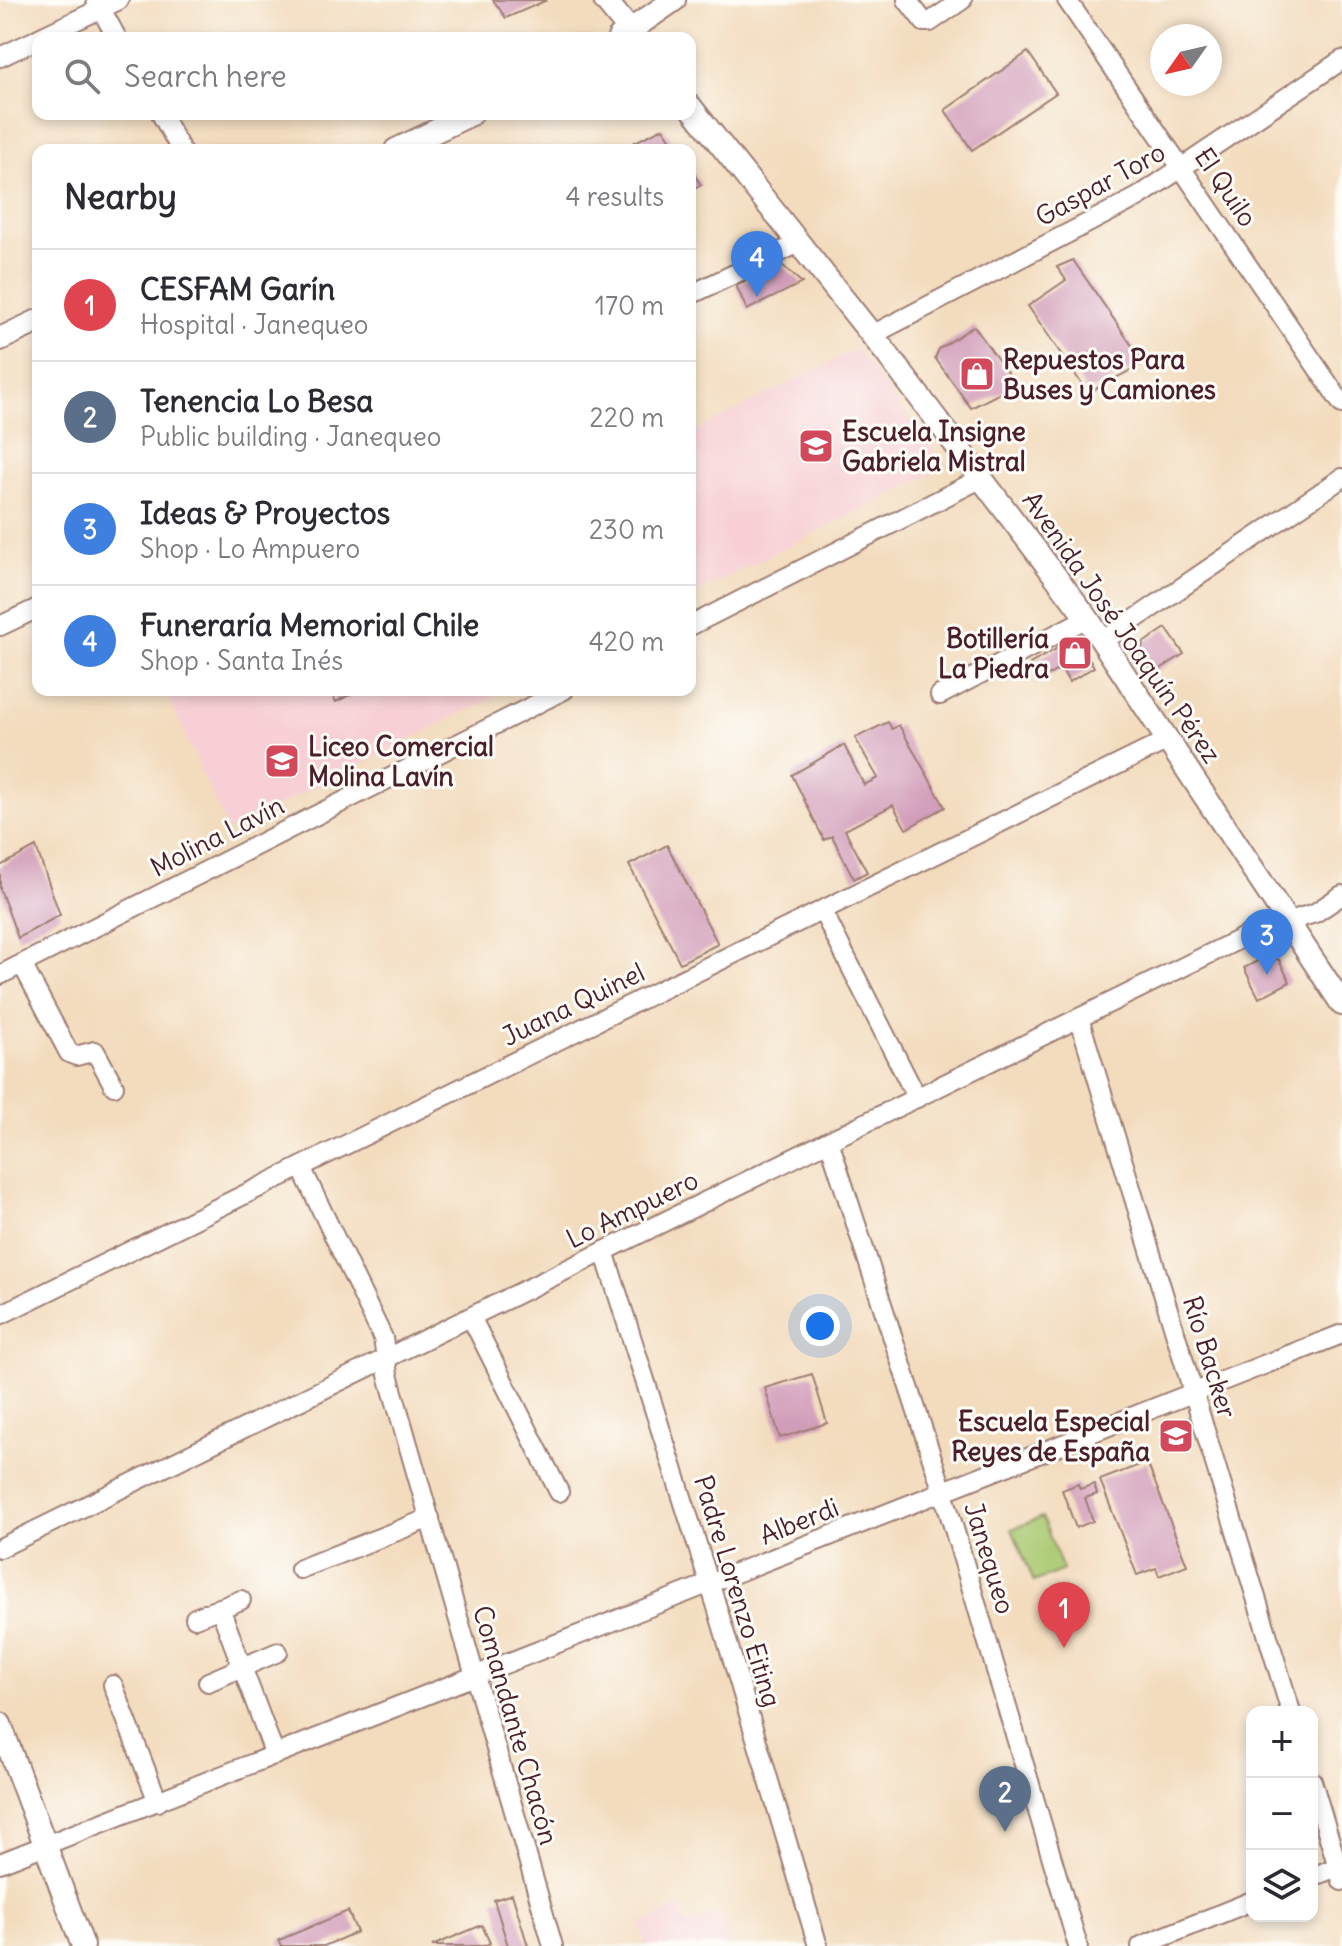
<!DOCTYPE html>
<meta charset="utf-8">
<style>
:root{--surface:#fff;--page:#f7f7f7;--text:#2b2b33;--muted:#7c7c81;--line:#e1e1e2;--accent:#0b8043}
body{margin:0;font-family:Delius,sans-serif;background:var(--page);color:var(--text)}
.controls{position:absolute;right:24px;bottom:24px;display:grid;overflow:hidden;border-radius:16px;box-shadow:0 4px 12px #0003}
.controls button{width:72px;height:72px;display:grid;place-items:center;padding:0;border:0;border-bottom:2px solid var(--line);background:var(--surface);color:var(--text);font:40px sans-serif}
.compass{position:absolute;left:1150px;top:24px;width:72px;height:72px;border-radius:50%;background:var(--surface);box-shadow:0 4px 12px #0003;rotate:236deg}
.you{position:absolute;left:820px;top:1326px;width:28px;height:28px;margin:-20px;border:6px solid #fff;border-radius:50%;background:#1a73e8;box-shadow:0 0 0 12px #1a73e833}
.badge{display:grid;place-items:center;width:52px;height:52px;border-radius:50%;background:var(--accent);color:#fff;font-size:26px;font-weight:700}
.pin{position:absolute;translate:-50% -66px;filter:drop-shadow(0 2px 4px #0008)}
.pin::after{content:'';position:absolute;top:42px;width:28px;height:24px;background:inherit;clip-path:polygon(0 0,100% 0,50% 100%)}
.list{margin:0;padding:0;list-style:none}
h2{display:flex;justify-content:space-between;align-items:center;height:104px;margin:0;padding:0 32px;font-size:34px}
h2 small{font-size:26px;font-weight:400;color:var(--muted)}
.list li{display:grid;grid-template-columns:52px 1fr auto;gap:24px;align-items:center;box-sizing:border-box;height:112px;padding:0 32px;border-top:2px solid var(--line)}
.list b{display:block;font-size:30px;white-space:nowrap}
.list p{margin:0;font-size:26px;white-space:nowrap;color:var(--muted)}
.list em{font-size:26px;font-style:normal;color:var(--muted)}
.icon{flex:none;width:44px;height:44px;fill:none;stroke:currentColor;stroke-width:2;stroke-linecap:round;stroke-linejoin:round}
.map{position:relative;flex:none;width:1342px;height:1946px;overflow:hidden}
.search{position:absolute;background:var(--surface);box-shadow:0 4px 12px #0003;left:32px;top:32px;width:664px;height:88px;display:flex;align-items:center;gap:20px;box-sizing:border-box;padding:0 28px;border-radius:16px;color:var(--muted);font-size:30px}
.panel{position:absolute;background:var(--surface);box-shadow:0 4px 12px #0003;left:32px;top:144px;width:664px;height:552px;border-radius:16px}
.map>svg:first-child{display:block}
</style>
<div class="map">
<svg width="1342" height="1946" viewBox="0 0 1342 1946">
<rect width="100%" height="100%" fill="#fdfcf7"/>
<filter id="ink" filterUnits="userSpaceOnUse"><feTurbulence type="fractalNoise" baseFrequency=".0125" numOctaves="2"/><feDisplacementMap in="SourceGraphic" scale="16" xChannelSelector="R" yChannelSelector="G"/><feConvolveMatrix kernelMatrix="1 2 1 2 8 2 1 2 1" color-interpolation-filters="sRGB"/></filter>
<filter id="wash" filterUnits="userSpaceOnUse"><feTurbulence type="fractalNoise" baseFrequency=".006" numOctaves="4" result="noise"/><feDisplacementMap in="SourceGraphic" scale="32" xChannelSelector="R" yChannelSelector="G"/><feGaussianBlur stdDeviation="1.8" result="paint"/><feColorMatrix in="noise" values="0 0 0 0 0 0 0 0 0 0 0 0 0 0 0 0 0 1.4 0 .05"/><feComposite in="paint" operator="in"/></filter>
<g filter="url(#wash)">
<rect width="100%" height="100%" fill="#f3dcbe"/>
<g fill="#f7cfd4">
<polygon points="856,349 941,460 939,470 690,596 690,434"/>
<polygon points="165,690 508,690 228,831"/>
<polygon points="680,1907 685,1924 722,1913 731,1946 646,1946 640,1925"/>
</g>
<polygon fill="#a9c970" stroke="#7a744e" stroke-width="2" points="1042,1517 1063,1570 1034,1582 1012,1529"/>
<g id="blocks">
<g fill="#d29db9">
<polygon points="493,0 547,0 506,18"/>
<polygon points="1028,52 1056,93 972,150 945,110"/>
<polygon points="663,128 678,150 619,150"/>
<polygon points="690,168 701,185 690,190"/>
<polygon points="1073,260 1144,363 1088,393 1028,306 1066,280 1057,267"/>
<polygon points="781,264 802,283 747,310 736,285"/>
<polygon points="974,326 1016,385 971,408 935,358 939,349"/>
<polygon points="1166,628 1184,654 1154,673 1141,654 1143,643"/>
<polygon points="1077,637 1094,667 1069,682 1061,668 1039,681 1030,664"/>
<polygon points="330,690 359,690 336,702"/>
<polygon points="888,722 892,729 899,725 945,807 906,829 893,805 845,830 867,872 854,879 832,836 824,840 792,775 844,745 864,785 878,778 855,738"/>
<polygon points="667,845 718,944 680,963 629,865"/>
<polygon points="36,847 60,915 18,938 0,889 0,866"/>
<polygon points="1269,955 1279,960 1290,982 1259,998 1244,968"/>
<polygon points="812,1374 827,1423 780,1438 765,1388"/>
<polygon points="1147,1462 1187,1565 1159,1576 1156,1568 1137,1575 1100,1480"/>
<polygon points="1078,1484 1080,1489 1094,1484 1097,1494 1085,1498 1093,1521 1076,1528 1062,1490"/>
<polygon points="512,1894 528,1946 508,1946 494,1900"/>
<polygon points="348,1911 357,1932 324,1946 281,1946 279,1940"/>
<polygon points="482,1925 490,1943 484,1946 432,1946"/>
</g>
</g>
</g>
<g filter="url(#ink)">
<use href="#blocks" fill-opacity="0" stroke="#9e7e74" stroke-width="2"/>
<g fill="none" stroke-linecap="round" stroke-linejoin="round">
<defs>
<g id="minor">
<polyline points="96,0 117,38"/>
<polyline points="907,0 924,22 930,22 962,0"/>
<polyline points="1067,0 1342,404"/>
<polyline points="39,38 119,0"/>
<polyline points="0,57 38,39"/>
<polyline points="161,114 181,150"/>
<polyline points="690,295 799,243"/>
<polyline points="872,335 1138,197 1342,60"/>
<polyline points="0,626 38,608"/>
<polyline points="690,626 982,478"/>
<polyline points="1103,641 1342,478"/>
<polyline points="940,695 1087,618"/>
<polyline points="822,910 917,1098"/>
<polyline points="22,964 69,1053 76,1056 95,1051 114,1086"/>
<polyline points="0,975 564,690"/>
<polyline points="1079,1018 1291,1712"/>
<polyline points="829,1141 943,1492 1078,1946"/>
<polyline points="301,1167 383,1338 388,1375 553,1946"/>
<polyline points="604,1251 716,1604 818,1946"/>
<polyline points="0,1315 1168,740"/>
<polyline points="471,1317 559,1492"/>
<polyline points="0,1548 1254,932 1315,913 1342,895"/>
<polyline points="300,1569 430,1518"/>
<polyline points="220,1608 275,1755"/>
<polyline points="195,1618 241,1600"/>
<polyline points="208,1682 278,1652"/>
<polyline points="113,1685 158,1802"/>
<polyline points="1312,1781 1342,1881"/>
<polyline points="0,1863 1342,1334"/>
<polyline points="1312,1877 1342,1865"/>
<polyline points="1141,1946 1252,1901"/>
</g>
<g id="major">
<polyline points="605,0 636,38"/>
<polyline points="619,38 674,0"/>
<polyline points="690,106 887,354 1087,618 1342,1004"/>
<polyline points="396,150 471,114"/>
<polyline points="0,339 38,321"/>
<polyline points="0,1724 83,1946"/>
</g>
</defs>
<use href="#minor" stroke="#9e7e74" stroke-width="22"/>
<use href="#major" stroke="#9e7e74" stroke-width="26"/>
<use href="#minor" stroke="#fff" stroke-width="18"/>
<use href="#major" stroke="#fff" stroke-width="22"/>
</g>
</g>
<defs>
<symbol id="shop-square" viewBox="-11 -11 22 22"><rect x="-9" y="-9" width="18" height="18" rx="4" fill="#d1495b" stroke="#fdfcf7"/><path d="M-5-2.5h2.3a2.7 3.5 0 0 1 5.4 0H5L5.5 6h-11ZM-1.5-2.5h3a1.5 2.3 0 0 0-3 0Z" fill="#fff"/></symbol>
<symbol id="school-square" viewBox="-11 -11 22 22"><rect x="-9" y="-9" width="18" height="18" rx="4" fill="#d1495b" stroke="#fdfcf7"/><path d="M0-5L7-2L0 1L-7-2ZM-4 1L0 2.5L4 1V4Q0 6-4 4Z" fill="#fff"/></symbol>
</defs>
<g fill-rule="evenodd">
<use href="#shop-square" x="957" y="354" width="40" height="40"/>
<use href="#school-square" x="796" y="426" width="40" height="40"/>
<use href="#shop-square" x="1055" y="633" width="40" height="40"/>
<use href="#school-square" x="262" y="741" width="40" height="40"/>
<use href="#school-square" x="1156" y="1416" width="40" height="40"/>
</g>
<g text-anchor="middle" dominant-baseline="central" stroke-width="6" stroke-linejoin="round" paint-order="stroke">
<g font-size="26" fill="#4a1f2b" stroke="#fdfcf7">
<text transform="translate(1100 184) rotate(-29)">Gaspar Toro</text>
<text transform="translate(1226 187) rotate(56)">El Quilo</text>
<text transform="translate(1122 627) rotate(55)">Avenida José Joaquín Pérez</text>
<text transform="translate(217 836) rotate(-27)">Molina Lavín</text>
<text transform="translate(573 1004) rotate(-26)">Juana Quinel</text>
<text transform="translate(632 1209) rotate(-26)">Lo Ampuero</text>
<text transform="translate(1210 1357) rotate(73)">Río Backer</text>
<text transform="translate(799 1521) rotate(-22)">Alberdi</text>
<text transform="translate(990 1558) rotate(73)">Janequeo</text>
<text transform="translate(738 1591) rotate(73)">Padre Lorenzo Eiting</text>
<text transform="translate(516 1725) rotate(74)">Comandante Chacón</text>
</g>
<g font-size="26" font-weight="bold" fill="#4a1f2b" stroke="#fdfcf7" text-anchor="start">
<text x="1003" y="359">Repuestos Para<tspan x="1003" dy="30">Buses y Camiones</tspan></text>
<text x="842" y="431">Escuela Insigne<tspan x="842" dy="30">Gabriela Mistral</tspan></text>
<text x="1049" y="638" text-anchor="end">Botillería<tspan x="1049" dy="30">La Piedra</tspan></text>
<text x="308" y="746">Liceo Comercial<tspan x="308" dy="30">Molina Lavín</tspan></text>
<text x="1150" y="1421" text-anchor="end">Escuela Especial<tspan x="1150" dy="30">Reyes de España</tspan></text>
</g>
</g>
</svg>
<div class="controls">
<button>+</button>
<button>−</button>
<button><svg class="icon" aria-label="layers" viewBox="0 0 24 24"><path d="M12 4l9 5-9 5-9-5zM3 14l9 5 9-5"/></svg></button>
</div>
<svg class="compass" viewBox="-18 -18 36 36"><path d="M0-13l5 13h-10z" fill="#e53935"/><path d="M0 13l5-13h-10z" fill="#7c7c81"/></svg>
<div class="you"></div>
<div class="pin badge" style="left:1064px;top:1648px;background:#e0444e">1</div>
<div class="pin badge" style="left:1005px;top:1832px;background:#5c6f8a">2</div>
<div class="pin badge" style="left:1267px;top:975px;background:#3f7fe0">3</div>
<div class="pin badge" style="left:757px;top:297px;background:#3f7fe0">4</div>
<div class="search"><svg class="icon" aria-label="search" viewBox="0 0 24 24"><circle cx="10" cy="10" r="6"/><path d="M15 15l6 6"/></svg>Search here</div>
<section class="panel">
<h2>Nearby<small>4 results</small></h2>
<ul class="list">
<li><span class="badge" style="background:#e0444e">1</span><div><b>CESFAM Garín</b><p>Hospital · Janequeo</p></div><em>170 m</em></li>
<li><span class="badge" style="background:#5c6f8a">2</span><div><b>Tenencia Lo Besa</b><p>Public building · Janequeo</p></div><em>220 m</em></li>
<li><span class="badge" style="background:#3f7fe0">3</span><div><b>Ideas &amp; Proyectos</b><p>Shop · Lo Ampuero</p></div><em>230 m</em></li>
<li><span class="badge" style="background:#3f7fe0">4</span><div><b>Funeraría Memorial Chile</b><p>Shop · Santa Inés</p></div><em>420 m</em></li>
</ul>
</section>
</div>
